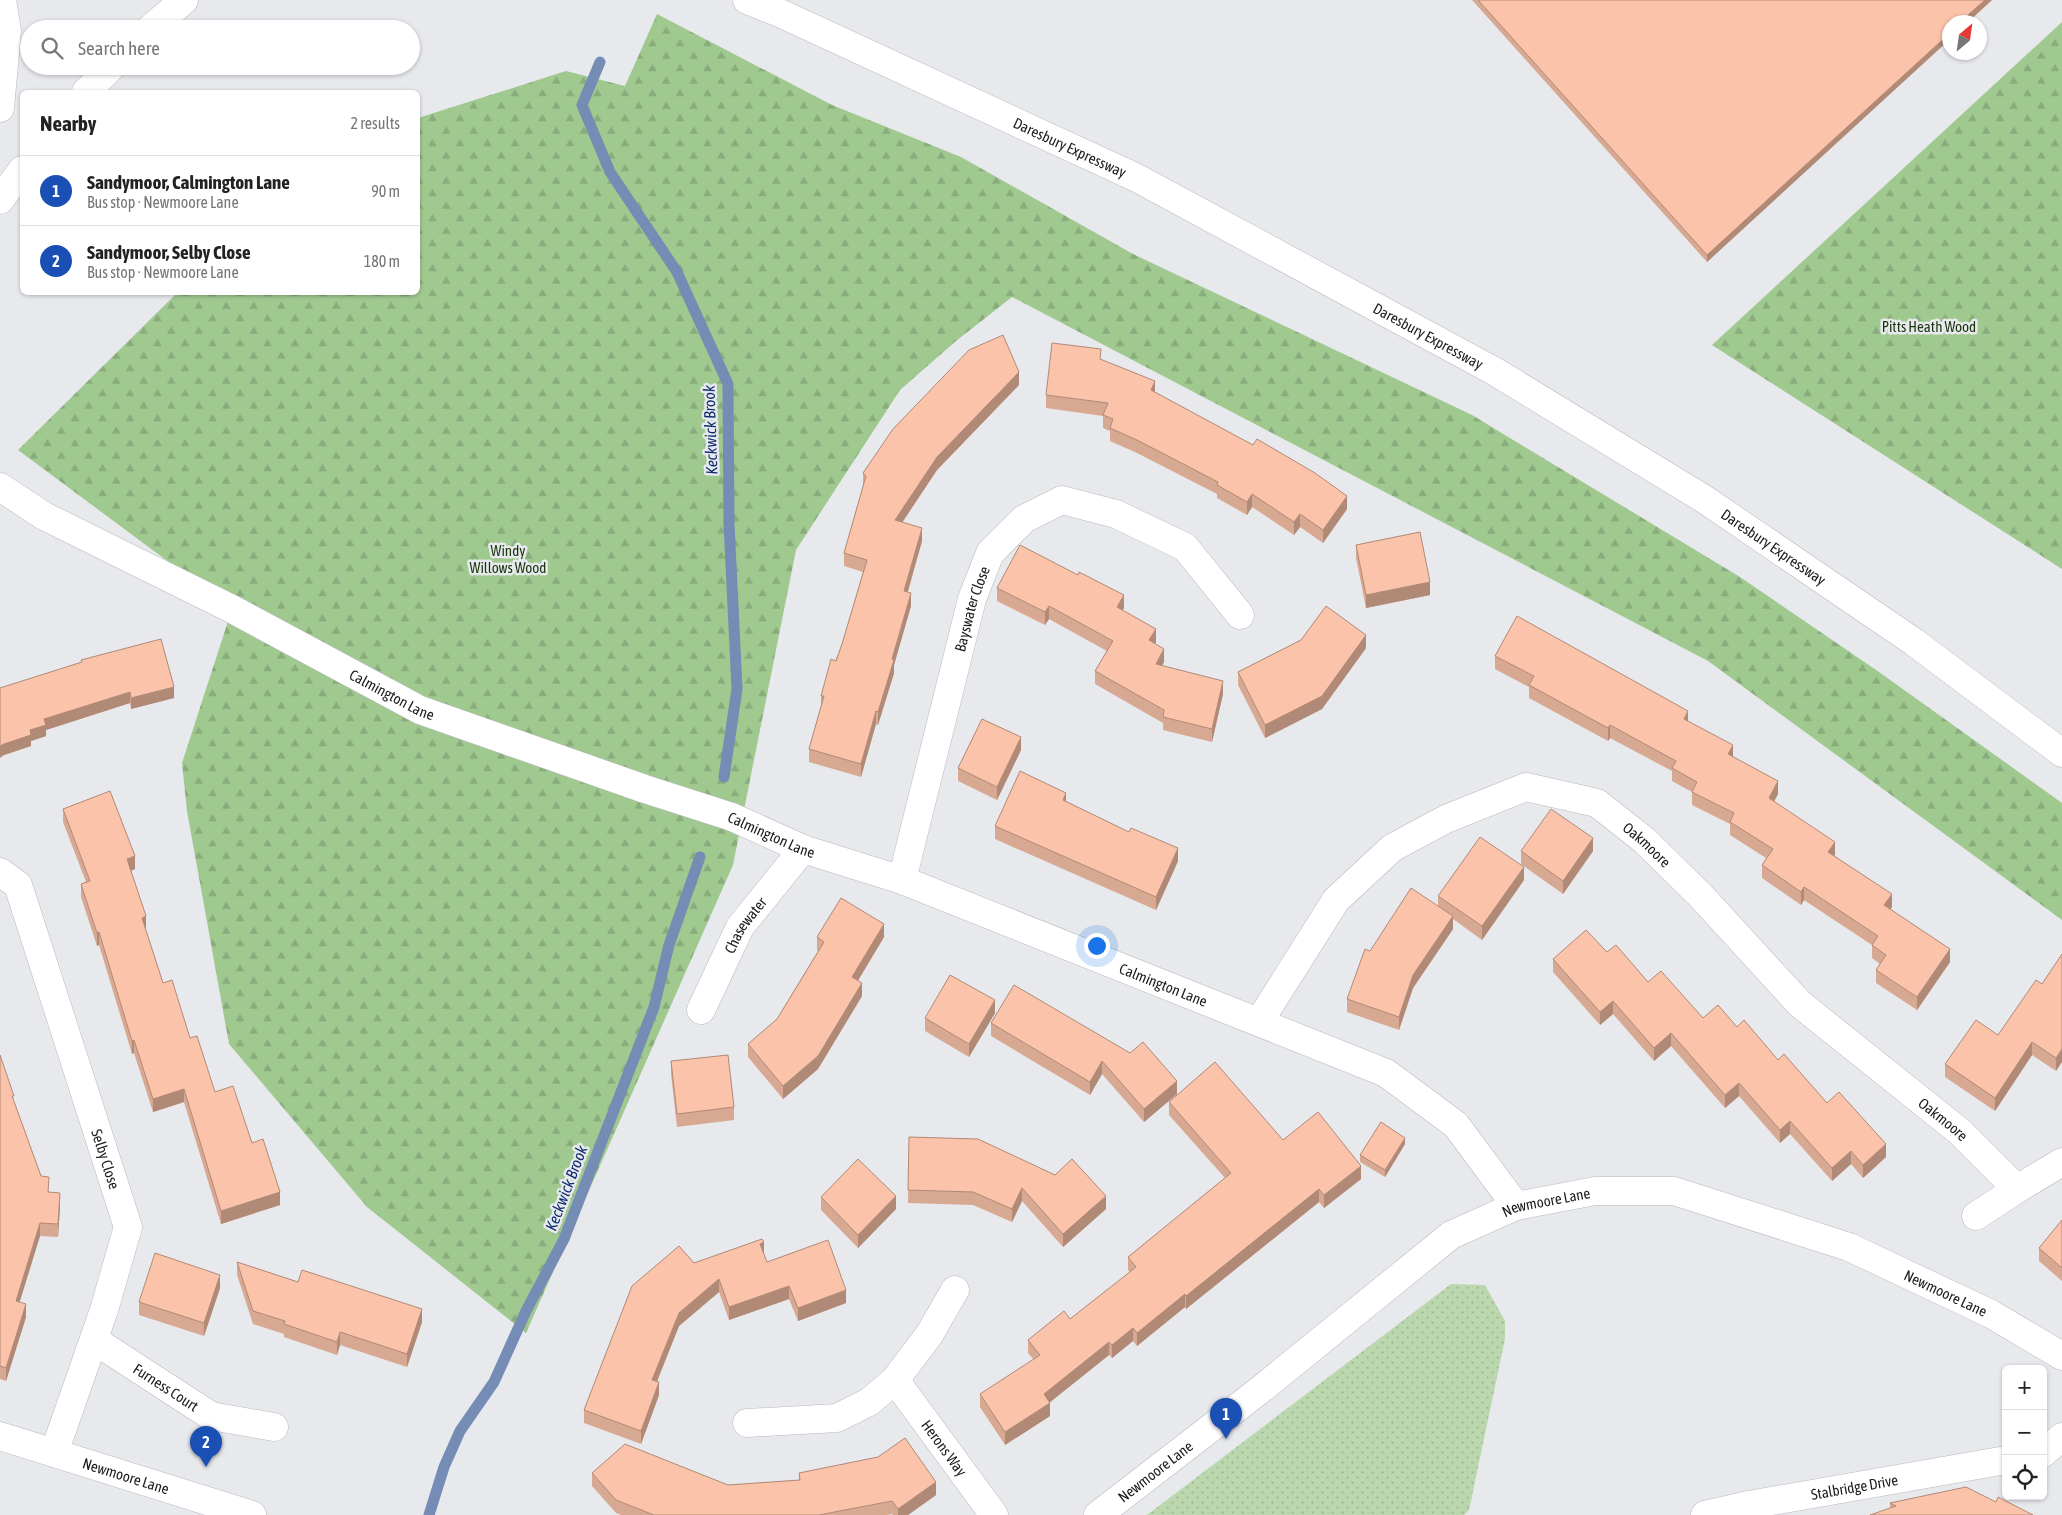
<!DOCTYPE html>
<meta charset="utf-8">
<style>
:root{--surface:#fff;--page:#f6f6f6;--text:#222;--muted:#767676;--line:#e0e0e0;--accent:#3283b4}
body{margin:0;font-family:"Asap Condensed",sans-serif;background:var(--page);color:var(--text)}
.controls{position:absolute;right:15px;bottom:15px;display:grid;overflow:hidden;border-radius:8px;box-shadow:0 1px 4px #0004}
.controls button{width:45px;height:45px;display:grid;place-items:center;padding:0;border:0;border-bottom:1px solid var(--line);background:var(--surface);color:var(--text);font:25px sans-serif}
.compass{position:absolute;left:1942px;top:15px;width:45px;height:45px;border-radius:50%;background:var(--surface);box-shadow:0 1px 4px #0004;rotate:29deg}
.you{position:absolute;left:1096px;top:945px;width:18px;height:18px;margin:-12px;border:4px solid #fff;border-radius:50%;background:#1a73e8;box-shadow:0 0 0 8px #1a73e833}
.badge{display:grid;place-items:center;width:32px;height:32px;border-radius:50%;background:var(--accent);color:#fff;font-size:16px;font-weight:700}
.pin{position:absolute;translate:-50% -41px;filter:drop-shadow(0 1px 2px #0008)}
.pin::after{content:'';position:absolute;top:26px;width:18px;height:15px;background:inherit;clip-path:polygon(0 0,100% 0,50% 100%)}
.list{margin:0;padding:0;list-style:none}
h2{display:flex;justify-content:space-between;align-items:center;height:65px;margin:0;padding:0 20px;font-size:21px}
h2 small{font-size:16px;font-weight:400;color:var(--muted)}
.list li{display:grid;grid-template-columns:32px 1fr auto;gap:15px;align-items:center;box-sizing:border-box;height:70px;padding:0 20px;border-top:1px solid var(--line)}
.list b{display:block;font-size:19px;white-space:nowrap}
.list p{margin:0;font-size:16px;white-space:nowrap;color:var(--muted)}
.list em{font-size:16px;font-style:normal;color:var(--muted)}
.icon{flex:none;width:28px;height:28px;fill:none;stroke:currentColor;stroke-width:2;stroke-linecap:round;stroke-linejoin:round}
.map{position:relative;flex:none;width:2062px;height:1515px;overflow:hidden}
.search{position:absolute;background:var(--surface);box-shadow:0 1px 4px #0004;left:20px;top:20px;width:400px;height:55px;display:flex;align-items:center;gap:12px;box-sizing:border-box;padding:0 18px;border-radius:28px;color:var(--muted);font-size:19px}
.panel{position:absolute;background:var(--surface);box-shadow:0 1px 4px #0004;left:20px;top:90px;width:400px;height:205px;border-radius:8px}
.map>svg:first-child{display:block}
</style>
<div class="map">
<svg width="2062" height="1515" viewBox="0 0 2062 1515">
<defs>
<pattern id="green-dots" width="8" height="8" patternUnits="userSpaceOnUse" patternTransform="scale(1.25)"><rect width="8" height="8" fill="#bad7ae"/><path d="M2 2h.1M6 6h.1" fill="none" stroke="#9fb895" stroke-width="1.8" stroke-linecap="round"/></pattern>
<pattern id="forest-firs" width="22" height="20" patternUnits="userSpaceOnUse" patternTransform="scale(1.25)"><rect width="22" height="20" fill="#a0c990"/><path d="M5 1l3.5 6h-7zM16 11l3.5 6h-7z" fill="#89ac7c"/></pattern>
</defs>
<rect width="100%" height="100%" fill="#e7e9ed"/>
<polygon fill="url(#green-dots)" points="1451,1284 1485,1285 1505,1321 1505,1339 1469,1510 1464,1515 1147,1515"/>
<g fill="url(#forest-firs)">
<polygon points="657,14 832,105 961,157 1133,254 1472,415 1740,577 1879,672 2062,803 2062,920 1708,661 1012,297 956,341 900,390 796,550 733,865 526,1333 367,1207 229,1044 187,811 182,763 232,609 18,450 177,293 418,292 418,118 566,71 625,86"/>
<polygon points="2062,22 2062,569 1712,345"/>
</g>
<g fill="none" stroke-linecap="round" stroke-linejoin="round">
<g stroke="#758cb5" stroke-width="11">
<polyline points="600,62 582,105 610,172 677,272 728,384 729,524 737,689 724,777"/>
<polyline points="429,1515 444,1467 460,1431 494,1382 526,1311 564,1239 654,1007 669,945 700,857"/>
</g>
<defs>
<g id="minor">
<polyline points="150,29 184,0"/>
<polyline points="86,92 112,66"/>
<polyline points="0,108 7,31 2,0"/>
<polyline points="0,200 22,170"/>
<path id="s1" d="M0,487L44,516L232,609L420,710L645,789L732,817L803,849L902,880L1386,1073L1456,1125L1516,1206"/>
<path id="s2" d="M0,872L18,885L128,1227L104,1310L54,1453"/>
<path id="s3" d="M902,880L972,599L990,553L1024,519L1062,500L1116,514L1185,547L1240,615"/>
<path id="s4" d="M701,1010L740,927L803,849"/>
<path id="s5" d="M1259,1022L1336,900L1392,848L1446,819L1526,787L1597,803L1644,840L1701,896L1800,1004L1959,1131L2017,1189L2062,1162"/>
<polyline points="1976,1216 2017,1189"/>
<path id="s6" d="M94,1340L211,1416L274,1427"/>
<path id="s7" d="M895,1380L994,1515"/>
<polyline points="747,1423 837,1418 869,1402 895,1380 929,1335 955,1290"/>
<path id="s8" d="M0,1436L252,1515"/>
<polyline points="2043,1453 2062,1437"/>
<path id="s9" d="M1098,1515L1260,1390L1451,1235L1516,1206L1595,1191H1674L1849,1247L1991,1314L2062,1356"/>
<path id="s10" d="M1705,1515L1749,1505L2006,1460"/>
</g>
<g id="major">
<path id="s11" d="M747,0L782,14L1137,178L1494,371L1704,499L1914,642L2062,753"/>
</g>
</defs>
<use href="#minor" stroke="#b8b9bd" stroke-width="29"/>
<use href="#major" stroke="#b8b9bd" stroke-width="29"/>
<use href="#minor" stroke="#fff" stroke-width="28"/>
<use href="#major" stroke="#fff" stroke-width="28"/>
</g>
<g fill="#d8a992">
<polygon points="1472,0 1992,0 1968,22 1950,22 1950,39 1707,262"/>
<polygon points="1101,359 1155,392 1347,509 1323,543 1300,527 1294,535 1252,507 1247,515 1217,498 1217,494 1137,453 1110,441 1110,431 1103,428 1103,416 1046,408 1046,395"/>
<polygon points="1019,385 937,470 902,523 922,541 908,592 911,606 894,665 894,673 878,725 876,724 861,777 809,762 809,749 821,706 821,696 842,644 863,572 844,566 844,553 863,486 863,473"/>
<polygon points="1356,545 1430,595 1366,608 1356,558"/>
<polygon points="997,588 1124,608 1122,610 1156,642 1155,643 1164,662 1162,665 1223,694 1212,742 1163,730 1163,723 1095,684 1095,671 1107,651 1049,619 1045,625 997,601"/>
<polygon points="1301,640 1366,648 1322,709 1265,738 1238,685 1238,672"/>
<polygon points="1495,656 1688,721 1778,794 1774,801 1892,907 1890,909 1950,962 1917,1010 1876,983 1876,970 1880,964 1872,958 1872,945 1804,900 1801,905 1762,878 1762,865 1766,858 1730,835 1730,824 1692,805 1692,792 1672,781 1672,771 1610,738 1608,741 1529,698 1529,687 1495,669"/>
<polygon points="81,660 174,698 131,709 130,703 46,730 46,736 31,741 31,746 4,755 81,662"/>
<polygon points="1021,750 997,800 958,781 958,768"/>
<polygon points="1066,801 1178,861 1156,910 995,839 995,826"/>
<polygon points="63,809 135,869 131,871 145,929 163,983 190,1038 215,1092 252,1143 280,1205 221,1224 184,1102 153,1112 134,1053 132,1054 99,945 97,946 81,897 81,884 86,882 63,822"/>
<polygon points="1521,851 1593,851 1563,894 1521,864"/>
<polygon points="1524,880 1482,940 1453,919 1453,929 1413,988 1399,1030 1347,1012 1347,999 1370,951 1438,906 1438,896"/>
<polygon points="817,937 884,937 858,981 862,996 818,1069 783,1099 748,1057 748,1044 777,1019 818,951 817,950"/>
<polygon points="1607,952 1648,982 1703,1018 1737,1027 1778,1060 1886,1157 1863,1178 1851,1164 1832,1181 1790,1134 1780,1143 1739,1096 1725,1108 1671,1046 1654,1061 1613,1014 1600,1025 1553,972 1553,959"/>
<polygon points="2062,954 2056,1071 2032,1055 1995,1111 1945,1077 1945,1064 1998,1035 2042,984"/>
<polygon points="1014,985 1177,1094 1144,1122 1102,1074 1090,1095 991,1036 991,1023"/>
<polygon points="995,1013 969,1057 925,1031 925,1018"/>
<polygon points="0,1055 14,1101 41,1176 49,1192 60,1206 58,1237 40,1236 19,1302 26,1317 6,1381 0,1379"/>
<polygon points="671,1061 734,1107 734,1120 677,1127 671,1074"/>
<polygon points="1169,1102 1283,1140 1361,1179 1324,1208 1319,1202 1186,1309 1185,1307 1137,1346 1133,1341 1112,1358 1109,1355 1050,1402 1050,1416 1005,1445 980,1407 980,1394 1034,1360 1028,1353 1028,1340 1070,1319 1130,1272 1128,1270 1128,1257 1225,1178 1169,1115"/>
<polygon points="909,1137 1106,1209 1063,1247 1022,1201 1012,1222 973,1205 908,1203"/>
<polygon points="1405,1144 1385,1177 1360,1162 1360,1155"/>
<polygon points="821,1197 896,1209 858,1248 821,1210"/>
<polygon points="2062,1220 2062,1281 2039,1261 2039,1248"/>
<polygon points="764,1254 767,1262 846,1303 798,1321 789,1299 729,1320 719,1292 679,1326 657,1382 659,1395 641,1444 584,1423 584,1410 694,1263"/>
<polygon points="237,1262 422,1322 407,1367 340,1345 337,1355 284,1337 284,1334 253,1324 237,1275"/>
<polygon points="220,1288 204,1336 139,1315 139,1302"/>
<polygon points="592,1473 728,1485 799,1480 799,1473 936,1495 908,1515 893,1515 892,1514 887,1515 621,1515 616,1513 592,1486"/>
<polygon points="1996,1502 1890,1508 1890,1503"/>
</g>
<g fill="#b08977">
<polygon points="1985,0 1992,0 1968,22 1960,22"/>
<polygon points="1950,33 1950,39 1707,262 1707,255"/>
<polygon points="1019,372 1019,385 937,470 895,533 895,520 937,457"/>
<polygon points="1155,381 1155,394 1151,390"/>
<polygon points="1252,494 1252,507 1247,515 1247,502"/>
<polygon points="1347,496 1347,509 1323,543 1323,530"/>
<polygon points="1300,514 1300,527 1294,535 1294,522"/>
<polygon points="922,528 922,541 904,604 904,591"/>
<polygon points="1430,582 1430,595 1366,608 1366,595"/>
<polygon points="911,593 911,606 894,665 894,673 878,725 878,712 892,659"/>
<polygon points="1124,595 1124,608 1117,620 1117,607"/>
<polygon points="1049,606 1049,619 1045,625 1045,612"/>
<polygon points="1156,629 1156,642 1149,653 1149,640"/>
<polygon points="1366,635 1366,648 1322,709 1265,738 1265,725"/>
<polygon points="1164,649 1164,662 1156,677 1156,664"/>
<polygon points="1223,681 1223,694 1212,742 1212,729"/>
<polygon points="174,687 174,698 131,709 131,698"/>
<polygon points="130,692 130,703 46,730 46,736 31,741 31,746 4,755 0,758 0,746 30,730 44,719"/>
<polygon points="876,711 876,724 861,777 861,764"/>
<polygon points="1688,711 1688,724 1684,719"/>
<polygon points="1610,725 1610,738 1608,741 1608,728"/>
<polygon points="1021,737 1021,750 997,800 997,787"/>
<polygon points="1733,745 1733,758 1728,754"/>
<polygon points="1778,781 1778,794 1769,811 1769,798"/>
<polygon points="1066,793 1066,806 1063,800"/>
<polygon points="1593,838 1593,851 1563,894 1563,881"/>
<polygon points="1835,842 1835,855 1828,865 1828,852"/>
<polygon points="1178,848 1178,861 1156,910 1156,897"/>
<polygon points="135,856 135,869 127,872 127,859"/>
<polygon points="1524,867 1524,880 1482,940 1482,926"/>
<polygon points="1804,887 1804,900 1801,905 1801,892"/>
<polygon points="1892,894 1892,907 1884,918 1884,905"/>
<polygon points="146,916 146,929 142,931 142,918"/>
<polygon points="1453,916 1453,929 1413,988 1399,1030 1399,1017 1413,975"/>
<polygon points="884,924 884,937 852,990 852,977"/>
<polygon points="99,932 99,945 97,946 97,933"/>
<polygon points="1950,949 1950,962 1917,1010 1917,997"/>
<polygon points="862,983 862,996 818,1069 783,1099 783,1086"/>
<polygon points="995,1000 995,1013 969,1057 969,1044"/>
<polygon points="1613,1001 1613,1014 1600,1025 1600,1012"/>
<polygon points="1671,1033 1671,1046 1654,1061 1654,1048"/>
<polygon points="134,1040 134,1053 132,1054 132,1041"/>
<polygon points="2032,1042 2032,1055 1995,1111 1995,1098"/>
<polygon points="2062,1049 2062,1062 2056,1071 2056,1058"/>
<polygon points="1102,1061 1102,1074 1090,1095 1090,1082"/>
<polygon points="1177,1081 1177,1094 1144,1122 1144,1109"/>
<polygon points="1739,1083 1739,1096 1725,1108 1725,1095"/>
<polygon points="184,1089 184,1102 153,1112 153,1099"/>
<polygon points="1790,1121 1790,1134 1780,1143 1780,1130"/>
<polygon points="1405,1138 1405,1144 1385,1177 1385,1170"/>
<polygon points="1886,1144 1886,1157 1863,1178 1863,1165"/>
<polygon points="1851,1151 1851,1164 1832,1181 1832,1168"/>
<polygon points="1361,1166 1361,1179 1324,1208 1324,1195"/>
<polygon points="1022,1188 1022,1201 1012,1222 1012,1209"/>
<polygon points="1319,1189 1319,1202 1186,1309 1186,1296"/>
<polygon points="280,1192 280,1205 221,1224 221,1211"/>
<polygon points="60,1193 60,1206 58,1237 58,1224"/>
<polygon points="896,1196 896,1209 858,1248 858,1235"/>
<polygon points="1106,1196 1106,1209 1063,1247 1063,1234"/>
<polygon points="40,1223 40,1236 16,1314 16,1301"/>
<polygon points="764,1242 764,1255 760,1244"/>
<polygon points="220,1275 220,1288 204,1336 204,1323"/>
<polygon points="719,1279 719,1292 679,1326 652,1393 652,1380 679,1313"/>
<polygon points="789,1286 789,1299 729,1320 729,1307"/>
<polygon points="846,1290 846,1303 798,1321 798,1308"/>
<polygon points="1185,1294 1185,1307 1137,1346 1137,1333"/>
<polygon points="26,1304 26,1317 6,1381 6,1368"/>
<polygon points="422,1309 422,1322 407,1367 407,1354"/>
<polygon points="1133,1328 1133,1341 1112,1358 1112,1345"/>
<polygon points="340,1332 340,1345 337,1355 337,1342"/>
<polygon points="1109,1342 1109,1355 1044,1407 1044,1394"/>
<polygon points="659,1382 659,1395 641,1444 641,1431"/>
<polygon points="1050,1403 1050,1416 1005,1445 1005,1432"/>
<polygon points="936,1482 936,1495 908,1515 898,1515 898,1509"/>
</g>
<g fill="#fbc4aa" stroke="#b08977">
<polygon points="1478,0 1985,0 1960,22 1950,22 1950,33 1707,255"/>
<polygon points="1003,335 1019,372 937,457 895,520 922,528 904,591 911,593 892,659 894,660 878,712 876,711 861,764 809,749 824,696 821,696 831,659 836,661 842,644 867,560 844,553 866,476 863,473 893,429 969,350"/>
<polygon points="1052,343 1101,349 1100,359 1155,381 1151,390 1253,445 1257,439 1315,473 1347,496 1323,530 1300,514 1294,522 1252,494 1247,502 1217,485 1218,482 1137,440 1110,428 1113,419 1103,415 1108,403 1046,395"/>
<polygon points="1420,532 1430,582 1366,595 1356,545"/>
<polygon points="1020,545 1078,575 1079,572 1124,595 1117,607 1156,629 1149,640 1164,649 1156,664 1223,681 1212,729 1163,717 1164,710 1095,671 1113,641 1049,606 1045,612 997,588"/>
<polygon points="1326,606 1366,635 1322,696 1265,725 1238,672 1301,640"/>
<polygon points="1517,616 1688,711 1684,719 1733,745 1728,754 1778,781 1769,798 1835,842 1828,852 1892,894 1884,905 1950,949 1917,997 1876,970 1886,955 1872,945 1878,936 1804,887 1801,892 1762,865 1773,849 1730,822 1734,813 1692,792 1697,782 1672,768 1676,761 1610,725 1608,728 1529,685 1534,676 1495,656"/>
<polygon points="161,639 174,687 131,698 130,692 44,719 46,725 30,730 31,735 4,744 0,746 0,688 82,662 81,660"/>
<polygon points="982,719 1021,737 997,787 958,768"/>
<polygon points="1020,771 1066,793 1063,800 1129,832 1131,828 1178,848 1156,897 995,826"/>
<polygon points="110,791 135,856 127,859 146,916 142,918 163,983 172,980 190,1038 197,1036 215,1092 233,1086 252,1143 263,1139 280,1192 221,1211 184,1089 153,1099 134,1040 132,1041 99,932 97,933 81,884 90,881 63,809"/>
<polygon points="1551,809 1593,838 1563,881 1521,851"/>
<polygon points="1480,837 1524,867 1482,926 1438,896"/>
<polygon points="1411,888 1453,916 1413,975 1399,1017 1347,999 1365,949 1370,951"/>
<polygon points="841,898 884,924 852,977 862,983 818,1056 783,1086 748,1044 777,1019 824,942 817,937"/>
<polygon points="1586,930 1607,952 1616,945 1648,982 1661,971 1703,1018 1718,1005 1737,1027 1744,1020 1778,1060 1784,1054 1827,1103 1839,1092 1886,1144 1863,1165 1851,1151 1832,1168 1790,1121 1780,1130 1739,1083 1725,1095 1671,1033 1654,1048 1613,1001 1600,1012 1553,959"/>
<polygon points="2062,954 2062,1049 2056,1058 2032,1042 1995,1098 1945,1064 1976,1020 1998,1035 2036,980 2042,984"/>
<polygon points="950,975 995,1000 969,1044 925,1018"/>
<polygon points="1014,985 1130,1053 1143,1042 1177,1081 1144,1109 1102,1061 1090,1082 991,1023"/>
<polygon points="0,1055 14,1096 12,1096 41,1176 49,1177 48,1192 60,1193 58,1224 40,1223 16,1301 26,1304 6,1368 0,1366"/>
<polygon points="728,1055 734,1107 677,1114 671,1061"/>
<polygon points="1215,1062 1283,1140 1318,1112 1361,1166 1324,1195 1319,1189 1186,1296 1185,1294 1137,1333 1133,1328 1112,1345 1109,1342 1044,1394 1050,1403 1005,1432 980,1394 1040,1355 1028,1340 1064,1311 1070,1319 1136,1267 1128,1257 1231,1173 1169,1102"/>
<polygon points="1381,1122 1405,1138 1385,1170 1360,1155"/>
<polygon points="909,1137 978,1139 1055,1175 1072,1159 1106,1196 1063,1234 1022,1188 1012,1209 973,1192 908,1190"/>
<polygon points="858,1159 896,1196 858,1235 821,1197"/>
<polygon points="2062,1220 2062,1268 2039,1248"/>
<polygon points="762,1239 764,1242 760,1244 767,1262 828,1240 846,1290 798,1308 789,1286 729,1307 719,1279 679,1313 652,1380 659,1382 641,1431 584,1410 632,1286 679,1246 694,1263"/>
<polygon points="155,1253 220,1275 204,1323 139,1302"/>
<polygon points="237,1262 298,1282 302,1270 422,1309 407,1354 340,1332 337,1342 284,1324 285,1321 253,1311"/>
<polygon points="905,1438 936,1482 898,1509 892,1501 819,1515 654,1515 616,1500 592,1473 625,1444 728,1485 800,1480 799,1473 878,1457"/>
<polygon points="1966,1487 1996,1502 1998,1497 2033,1515 1870,1515 1896,1506 1890,1503"/>
</g>
<g text-anchor="middle" dominant-baseline="central" stroke-width="5" stroke-linejoin="round" paint-order="stroke">
<g font-size="15" fill="#1b1c1d" stroke="#e7e9ed">
<text stroke="none"><textPath href="#s11" startOffset="355">Daresbury Expressway</textPath></text>
<text stroke="none"><textPath href="#s11" startOffset="760">Daresbury Expressway</textPath></text>
<text stroke="none"><textPath href="#s11" startOffset="1165">Daresbury Expressway</textPath></text>
<text stroke="none"><textPath href="#s3" startOffset="280">Bayswater Close</textPath></text>
<text stroke="none"><textPath href="#s1" startOffset="444">Calmington Lane</textPath></text>
<text stroke="none"><textPath href="#s1" startOffset="849">Calmington Lane</textPath></text>
<text stroke="none"><textPath href="#s5" startOffset="506">Oakmoore</textPath></text>
<text stroke="none"><textPath href="#s4" startOffset="96">Chasewater</textPath></text>
<text stroke="none"><textPath href="#s1" startOffset="1269">Calmington Lane</textPath></text>
<text stroke="none"><textPath href="#s5" startOffset="911">Oakmoore</textPath></text>
<text stroke="none"><textPath href="#s2" startOffset="310">Selby Close</textPath></text>
<text stroke="none"><textPath href="#s9" startOffset="552">Newmoore Lane</textPath></text>
<text stroke="none"><textPath href="#s9" startOffset="972">Newmoore Lane</textPath></text>
<text stroke="none"><textPath href="#s6" startOffset="86">Furness Court</textPath></text>
<text stroke="none"><textPath href="#s7" startOffset="84">Herons Way</textPath></text>
<text stroke="none"><textPath href="#s9" startOffset="72">Newmoore Lane</textPath></text>
<text stroke="none"><textPath href="#s8" startOffset="132">Newmoore Lane</textPath></text>
<text stroke="none"><textPath href="#s10" startOffset="152">Stalbridge Drive</textPath></text>
</g>
<g font-size="15" fill="#1b360e" stroke="#e7e9ed">
<text x="1929" y="326">Pitts Heath Wood</text>
<text x="508" y="550">Windy<tspan x="508" dy="17">Willows Wood</tspan></text>
</g>
<g font-size="16" font-style="italic" fill="#0f2e70" stroke="#e7e9ed">
<text transform="translate(710 430) rotate(-92)">Keckwick Brook</text>
<text transform="translate(566 1188) rotate(-69)">Keckwick Brook</text>
</g>
</g>
</svg>
<div class="controls">
<button>+</button>
<button>−</button>
<button><svg class="icon" aria-label="locate" viewBox="0 0 24 24"><circle cx="12" cy="12" r="6"/><path d="M12 2v4M12 18v4M2 12h4M18 12h4"/></svg></button>
</div>
<svg class="compass" viewBox="-18 -18 36 36"><path d="M0-13l5 13h-10z" fill="#e53935"/><path d="M0 13l5-13h-10z" fill="#767676"/></svg>
<div class="you"></div>
<div class="pin badge" style="left:1226px;top:1439px;background:#1a4fb4">1</div>
<div class="pin badge" style="left:206px;top:1467px;background:#1a4fb4">2</div>
<div class="search"><svg class="icon" aria-label="search" viewBox="0 0 24 24"><circle cx="10" cy="10" r="6"/><path d="M15 15l6 6"/></svg>Search here</div>
<section class="panel">
<h2>Nearby<small>2 results</small></h2>
<ul class="list">
<li><span class="badge" style="background:#1a4fb4">1</span><div><b>Sandymoor, Calmington Lane</b><p>Bus stop · Newmoore Lane</p></div><em>90 m</em></li>
<li><span class="badge" style="background:#1a4fb4">2</span><div><b>Sandymoor, Selby Close</b><p>Bus stop · Newmoore Lane</p></div><em>180 m</em></li>
</ul>
</section>
</div>
